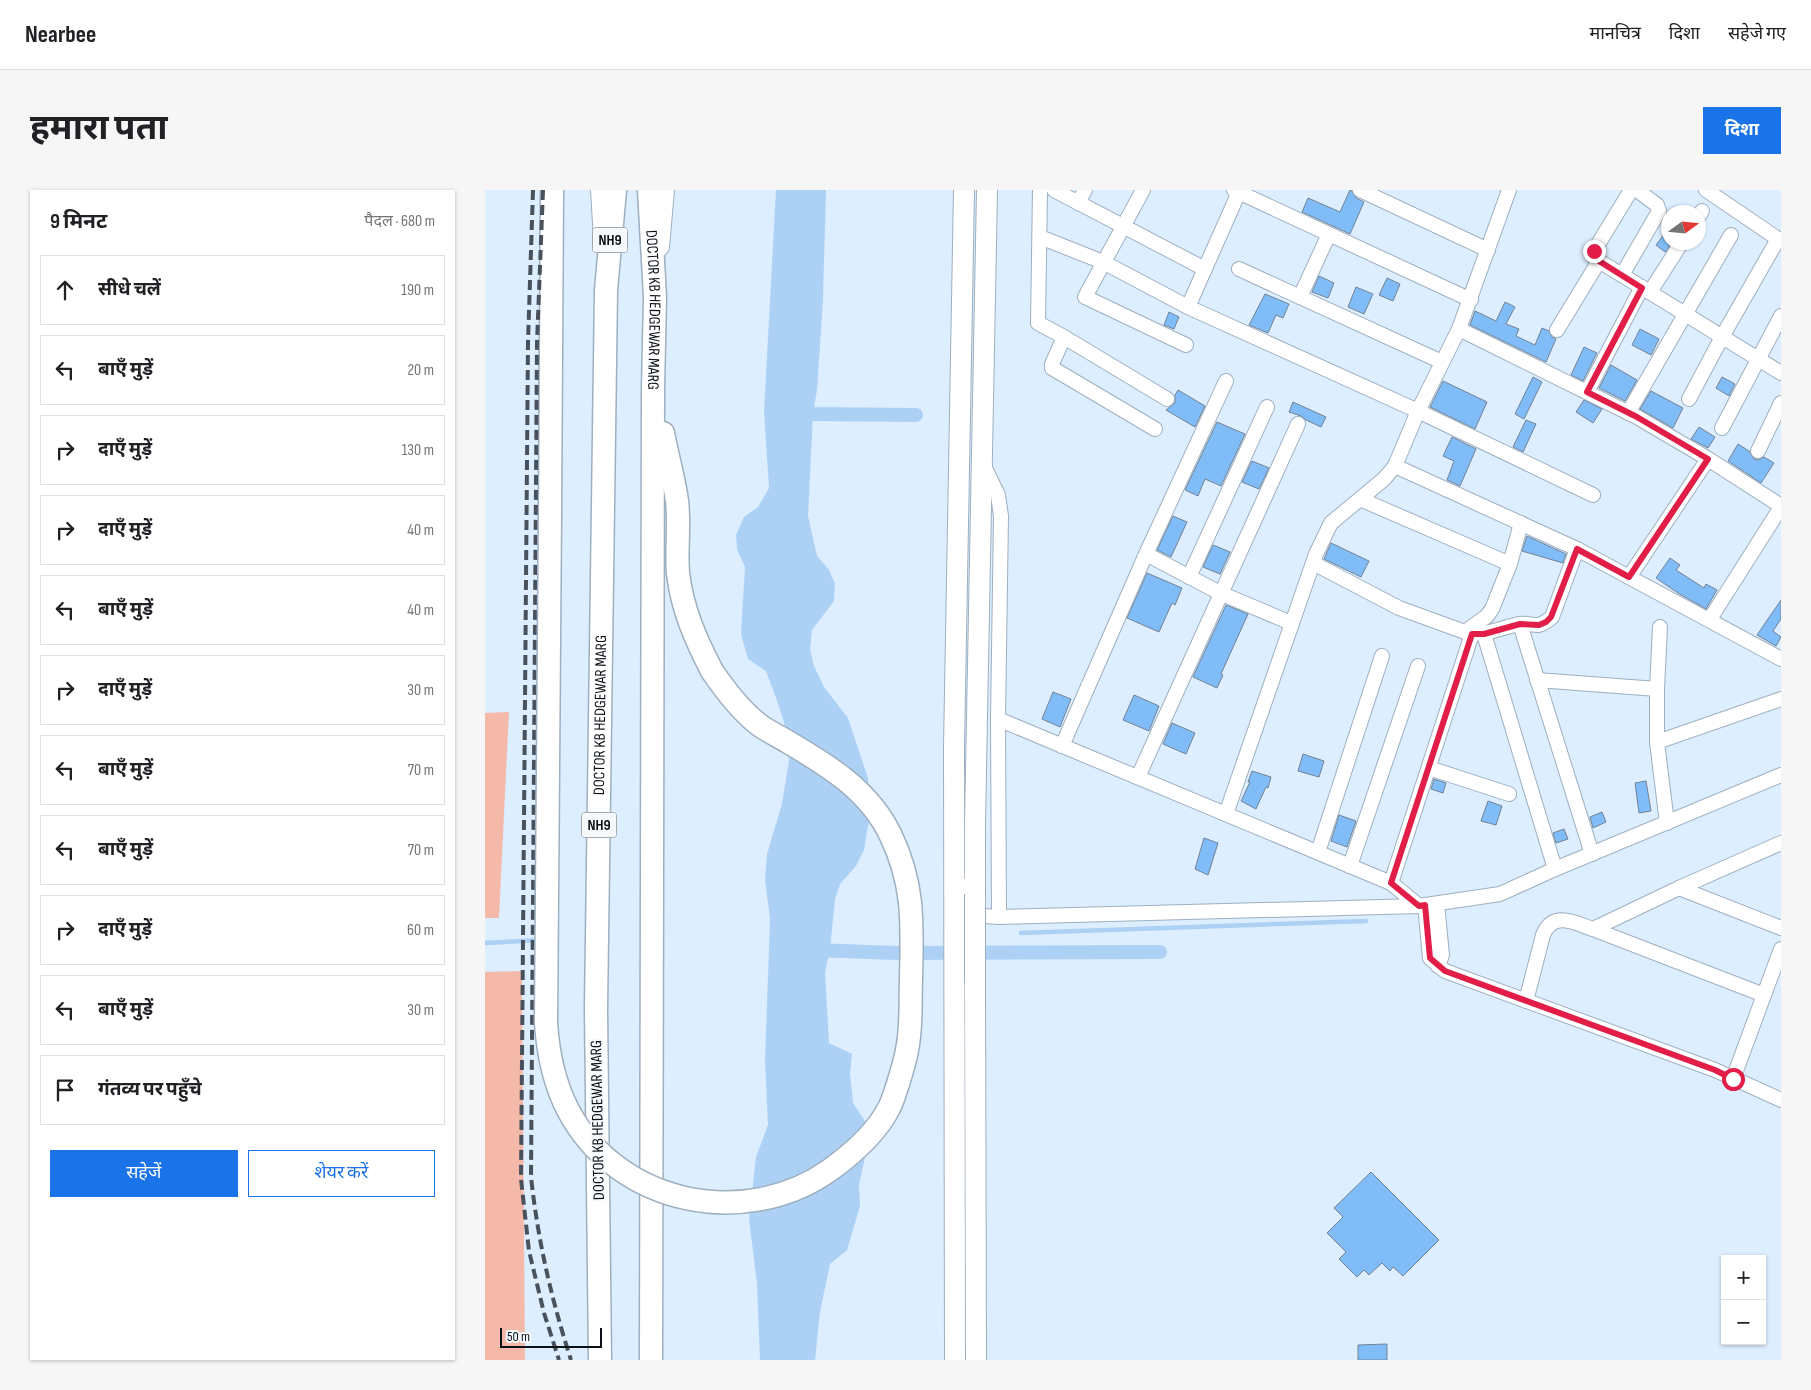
<!DOCTYPE html>
<html lang="hi">
<meta charset="utf-8">
<style>
:root{--surface:#fff;--page:#f6f6f6;--text:#202124;--muted:#757577;--line:#e0e0e0;--accent:#1a73e8}
body{margin:0;font-family:"Sofia Sans Condensed","Noto Sans Devanagari",sans-serif;background:var(--page);color:var(--text)}
.controls{position:absolute;right:15px;bottom:15px;display:grid;overflow:hidden;border-radius:0px;box-shadow:0 1px 4px #0004}
.controls button{width:45px;height:45px;display:grid;place-items:center;padding:0;border:0;border-bottom:1px solid var(--line);background:var(--surface);color:var(--text);font:25px sans-serif}
.compass{position:absolute;left:1176px;top:15px;width:45px;height:45px;border-radius:50%;background:var(--surface);box-shadow:0 1px 4px #0004;rotate:75deg}
.scale{position:absolute;left:15px;bottom:12px;width:102px;box-sizing:border-box;padding-left:5px;border:2px solid #0c1117;border-top:0;font-size:14px;line-height:18px;white-space:nowrap;color:#0c1117;-webkit-text-stroke:4px #f6f9fc;paint-order:stroke}
.stop{position:absolute;width:15px;height:15px;margin:-11px;border:4px solid #e11d48;border-radius:50%;background:#fff}
.stop.end{background:#e11d48;border-color:#fff;box-shadow:0 1px 5px #0008}
.list{margin:0;padding:0;list-style:none}
h2{display:flex;justify-content:space-between;align-items:center;height:65px;margin:0;padding:0 20px;font-size:21px}
h2 small{font-size:16px;font-weight:400;color:var(--muted)}
.list li{display:grid;grid-template-columns:32px 1fr auto;gap:15px;align-items:center;box-sizing:border-box;height:70px;margin:0 10px 10px;padding:0 10px;border:1px solid var(--line);border-radius:0px}
.list b{display:block;font-size:19px;white-space:nowrap}
.list em{font-size:16px;font-style:normal;color:var(--muted)}
.actions{display:flex;gap:10px;padding:15px 20px}
.actions a{flex:1;padding:11px 0;border:1px solid var(--accent);border-radius:0px;text-align:center;font-size:18px;color:var(--accent)}
.actions .main{background:var(--accent);color:#fff}
.icon{flex:none;width:28px;height:28px;fill:none;stroke:currentColor;stroke-width:2;stroke-linecap:round;stroke-linejoin:round}
.map{position:relative;flex:none;width:1296px;height:1170px;overflow:hidden;border-radius:0px}
header{display:flex;align-items:center;gap:30px;box-sizing:border-box;height:70px;padding:0 25px;background:var(--surface);border-bottom:1px solid var(--line)}
header strong{font-size:24px}
nav{display:flex;gap:28px;margin-inline-start:auto;font-size:18px}
.intro{display:flex;align-items:center;justify-content:space-between;box-sizing:border-box;height:120px;padding:0 30px}
h1{margin:0;font-size:35px}
.button{padding:12px 22px;border-radius:0px;background:var(--accent);color:#fff;font-size:18px;font-weight:700}
main{display:flex;gap:30px;padding:0 30px}
aside{flex:1;background:var(--surface);border-radius:0px;box-shadow:0 1px 4px #0004}
.map>svg:first-child{display:block}
</style>
<header>
<strong>Nearbee</strong>
<nav><a>मानचित्र</a><a>दिशा</a><a>सहेजे गए</a></nav>
</header>
<div class="intro"><h1>हमारा पता</h1><a class="button">दिशा</a></div>
<main>
<aside>
<h2>9 मिनट<small>पैदल · 680 m</small></h2>
<ul class="list">
<li><svg class="icon" aria-label="ahead" viewBox="0 0 24 24"><path d="M12 20V5M6 11l6-6 6 6"/></svg><div><b>सीधे चलें</b></div><em>190 m</em></li>
<li><svg class="icon" aria-label="left" viewBox="0 0 24 24"><path d="M17 20v-9H6M10 6l-5 5 5 5"/></svg><div><b>बाएँ मुड़ें</b></div><em>20 m</em></li>
<li><svg class="icon" aria-label="right" viewBox="0 0 24 24"><path d="M7 20v-9h11M14 6l5 5-5 5"/></svg><div><b>दाएँ मुड़ें</b></div><em>130 m</em></li>
<li><svg class="icon" aria-label="right" viewBox="0 0 24 24"><path d="M7 20v-9h11M14 6l5 5-5 5"/></svg><div><b>दाएँ मुड़ें</b></div><em>40 m</em></li>
<li><svg class="icon" aria-label="left" viewBox="0 0 24 24"><path d="M17 20v-9H6M10 6l-5 5 5 5"/></svg><div><b>बाएँ मुड़ें</b></div><em>40 m</em></li>
<li><svg class="icon" aria-label="right" viewBox="0 0 24 24"><path d="M7 20v-9h11M14 6l5 5-5 5"/></svg><div><b>दाएँ मुड़ें</b></div><em>30 m</em></li>
<li><svg class="icon" aria-label="left" viewBox="0 0 24 24"><path d="M17 20v-9H6M10 6l-5 5 5 5"/></svg><div><b>बाएँ मुड़ें</b></div><em>70 m</em></li>
<li><svg class="icon" aria-label="left" viewBox="0 0 24 24"><path d="M17 20v-9H6M10 6l-5 5 5 5"/></svg><div><b>बाएँ मुड़ें</b></div><em>70 m</em></li>
<li><svg class="icon" aria-label="right" viewBox="0 0 24 24"><path d="M7 20v-9h11M14 6l5 5-5 5"/></svg><div><b>दाएँ मुड़ें</b></div><em>60 m</em></li>
<li><svg class="icon" aria-label="left" viewBox="0 0 24 24"><path d="M17 20v-9H6M10 6l-5 5 5 5"/></svg><div><b>बाएँ मुड़ें</b></div><em>30 m</em></li>
<li><svg class="icon" aria-label="arrive" viewBox="0 0 24 24"><path d="M6 21V4h12l-3 4 3 4H6"/></svg><div><b>गंतव्य पर पहुँचे</b></div></li>
</ul>
<div class="actions"><a class="main">सहेजें</a><a>शेयर करें</a></div>
</aside>
<div class="map">
<svg width="1296" height="1170" viewBox="0 0 1296 1170">
<rect width="100%" height="100%" fill="#dceeff"/>
<g fill="#f5b9a9">
<polygon points="24,522 14,728 0,728 0,523"/>
<polygon points="37,781 40,1170 0,1170 0,782"/>
</g>
<polygon fill="#add1f5" points="291,0 341,0 338,109 332,200 328,224 323,326 332,366 344,380 350,394 349,411 327,440 325,459 329,476 339,497 363,528 383,588 384,630 379,660 371,676 355,694 350,709 345,760 340,782 344,853 367,864 365,883 368,913 380,931 380,968 374,994 375,1016 362,1060 345,1074 335,1122 330,1170 275,1170 272,1093 264,1029 271,967 283,935 280,870 285,729 280,689 282,664 297,614 304,571 299,532 290,505 281,481 263,469 256,444 260,377 252,359 251,345 259,327 273,317 284,298 279,221"/>
<g fill="none" stroke-linecap="round" stroke-linejoin="round">
<g stroke="#add1f5" stroke-width="4.5">
<polyline points="536,743 881,731"/>
<polyline points="0,753 56,750"/>
</g>
<g stroke="#add1f5" stroke-width="14">
<polyline points="312,220 328,224 431,225"/>
<polyline points="328,760 412,763 675,762"/>
</g>
</g>
<g fill="#80bdf8" stroke="#738292">
<polygon points="865,0 866,0 871,8 879,12 865,44 817,22 823,8 855,22"/>
<polygon points="1184,38 1184,57 1180,62 1171,55"/>
<polygon points="834,86 849,93 843,108 827,102"/>
<polygon points="902,88 915,94 908,111 894,105"/>
<polygon points="871,97 888,104 879,124 863,117"/>
<polygon points="780,104 804,114 798,128 791,125 783,143 764,135"/>
<polygon points="1020,112 1030,117 1021,134 1034,139 1031,146 1050,155 1057,138 1064,141 1067,147 1071,149 1061,172 985,135 990,121 1011,131"/>
<polygon points="684,122 694,127 689,139 679,135"/>
<polygon points="1155,139 1174,149 1166,165 1147,155"/>
<polygon points="1099,157 1112,163 1098,191 1086,185"/>
<polygon points="1126,175 1152,190 1140,211 1114,198"/>
<polygon points="1048,187 1057,192 1039,229 1030,224"/>
<polygon points="1237,187 1250,194 1244,206 1231,198"/>
<polygon points="958,191 1002,212 990,239 945,217"/>
<polygon points="693,200 720,216 710,237 681,220 690,213 690,205"/>
<polygon points="1166,201 1198,218 1188,238 1155,219"/>
<polygon points="1099,210 1117,219 1108,233 1091,222"/>
<polygon points="808,212 841,227 836,237 821,230 816,226 804,222"/>
<polygon points="1041,230 1051,234 1038,262 1028,257"/>
<polygon points="732,232 760,244 736,296 720,289 713,306 700,300"/>
<polygon points="1214,237 1230,247 1223,258 1206,249"/>
<polygon points="967,247 991,259 975,296 962,290 969,271 958,266"/>
<polygon points="1253,254 1264,261 1269,269 1274,270 1279,267 1289,273 1276,293 1243,271"/>
<polygon points="767,271 784,278 774,299 757,292"/>
<polygon points="688,326 702,332 686,367 672,360"/>
<polygon points="1042,346 1081,364 1078,373 1037,361"/>
<polygon points="846,353 884,371 876,387 839,369"/>
<polygon points="728,355 745,362 735,384 718,377"/>
<polygon points="1185,368 1195,375 1191,380 1219,398 1221,394 1232,400 1221,419 1193,403 1171,388"/>
<polygon points="662,383 697,398 690,415 687,413 674,442 642,428"/>
<polygon points="1296,410 1296,429 1288,441 1296,447 1291,456 1272,445"/>
<polygon points="741,415 763,424 736,484 738,485 732,498 708,487"/>
<polygon points="568,502 586,509 575,537 557,529"/>
<polygon points="649,505 674,516 664,541 638,530"/>
<polygon points="687,533 710,543 701,564 678,554"/>
<polygon points="818,564 839,571 834,587 813,581"/>
<polygon points="767,581 786,587 783,598 781,597 771,619 756,611 765,592 763,592"/>
<polygon points="949,589 961,593 958,603 946,599"/>
<polygon points="1161,591 1166,621 1154,623 1150,593"/>
<polygon points="1003,611 1017,616 1011,635 996,631"/>
<polygon points="1117,622 1121,632 1108,638 1105,627"/>
<polygon points="854,625 871,631 862,657 846,651"/>
<polygon points="1079,639 1083,649 1071,653 1068,643"/>
<polygon points="719,648 733,653 723,685 710,679"/>
<polygon points="886,982 954,1050 918,1086 908,1077 905,1081 897,1073 884,1085 879,1080 872,1087 854,1069 861,1062 842,1043 858,1027 849,1018"/>
<polygon points="902,1154 902,1170 873,1170 873,1155"/>
</g>
<g fill="none" stroke-linecap="round" stroke-linejoin="round">
<defs>
<g id="minor">
<polyline points="555,0 553,133 579,147 682,209"/>
<polyline points="569,0 720,79"/>
<polyline points="658,0 600,107 701,155"/>
<polyline points="749,0 986,110"/>
<polyline points="875,0 1003,60"/>
<polyline points="1221,0 1296,51"/>
<polyline points="593,13 600,0"/>
<polyline points="1214,26 1217,21"/>
<polyline points="555,47 618,72 703,117 933,221 1108,305"/>
<polyline points="1114,71 1109,67 1109,61 1146,0"/>
<polyline points="754,79 957,172"/>
<polyline points="1137,85 1174,21 1172,15 1152,0"/>
<polyline points="1165,102 1197,52"/>
<polyline points="815,107 844,44"/>
<polyline points="703,117 754,2"/>
<polyline points="974,139 1152,227 1220,267 1296,316"/>
<polyline points="1072,140 1114,71 1296,183"/>
<polyline points="579,147 567,174 567,178 670,239"/>
<polyline points="1102,202 1157,97"/>
<polyline points="1204,209 1237,147 1293,49"/>
<polyline points="1143,223 1246,45"/>
<polyline points="1237,238 1296,126"/>
<polyline points="1273,261 1296,213"/>
<polyline points="499,276 513,305 516,326 513,529 514,727"/>
<polyline points="910,276 1092,359 1296,469"/>
<polyline points="875,309 1025,374"/>
<polyline points="661,364 735,403 806,433"/>
<path d="M828,373L914,418L980,442C998,447 1015,438 1034,434C1040,433 1047,435 1053,435C1059,434 1063,430 1067,427L1092,359"/>
<polyline points="704,387 782,217"/>
<polyline points="1144,387 1223,269"/>
<polyline points="1225,429 1296,317"/>
<polyline points="1035,434 1107,664"/>
<polyline points="1175,437 1172,499 1172,552 1182,633"/>
<polyline points="980,442 1002,426 1007,419 1025,374 1036,333"/>
<polyline points="999,444 1070,679"/>
<polyline points="1052,490 1172,499"/>
<polyline points="513,529 906,693 934,716"/>
<polyline points="1172,552 1296,509"/>
<polyline points="577,556 661,364 741,191"/>
<polyline points="944,578 1024,604"/>
<polyline points="653,587 813,234"/>
<polyline points="741,624 831,364 846,333 899,289 910,276 933,221 974,139 1024,0"/>
<polyline points="833,662 897,466"/>
<polyline points="865,676 933,476"/>
<polyline points="906,693 987,444"/>
<polyline points="475,694 481,720 484,725 514,727 934,716 1015,704 1070,679 1296,585"/>
<polyline points="1194,698 1296,738"/>
<polyline points="952,714 957,765 953,776"/>
<polyline points="940,715 945,768 960,781 1230,880 1296,910"/>
<polyline points="1108,739 1279,805"/>
<path d="M1041,811L1058,745C1068,720 1090,733 1108,739L1194,698L1296,653"/>
<polyline points="1248,889 1296,759"/>
</g>
<g id="tertiary">
<polyline points="115,0 118,50"/>
<polyline points="175,57 180,0"/>
</g>
<g id="secondary">
<polyline points="490,704 490,633 502,0"/>
<polyline points="490,793 491,1170"/>
<polyline points="470,1170 469,557 479,0"/>
</g>
<g id="trunk">
<path id="s1" d="M164,0L170,107L168,198L166,1170"/>
<path d="M178,243C182,265 189,288 192,311C195,335 191,359 193,383C197,419 211,450 227,481"/>
<polyline points="65,325 67,0"/>
<path id="s2" d="M115,1170L111,819L121,100L130,0"/>
</g>
</defs>
<use href="#minor" stroke="#9eafbf" stroke-width="16"/>
<use href="#tertiary" stroke="#9eafbf" stroke-width="20"/>
<use href="#secondary" stroke="#9eafbf" stroke-width="22"/>
<use href="#trunk" stroke="#9eafbf" stroke-width="25"/>
<use href="#minor" stroke="#fff" stroke-width="14"/>
<use href="#tertiary" stroke="#fff" stroke-width="18"/>
<use href="#secondary" stroke="#fff" stroke-width="20"/>
<use href="#trunk" stroke="#fff" stroke-width="22"/>
<g stroke="#49525c" stroke-width="4" stroke-dasharray="10 5" stroke-linecap="butt">
<polyline points="48,0 43,152 36,989 44,1061 59,1123 74,1170"/>
<path d="M58,0L52,153L46,987C53,1051 66,1108 86,1170"/>
</g>
<defs>
<polyline id="secondary-bridge" points="490,704 490,793"/>
<path id="trunk-bridge" d="M65,325L61,833C63,863 69,893 83,920C133,1015 260,1040 345,980C367,964 392,942 404,918C408,911 410,902 413,894C416,883 420,872 422,860C427,837 425,813 426,789C427,736 430,696 406,646C385,601 344,576 303,552C293,546 282,541 273,534C254,519 240,500 227,481"/>
</defs>
<use href="#secondary-bridge" stroke="#9eafbf" stroke-width="22" stroke-linecap="butt"/>
<use href="#trunk-bridge" stroke="#9eafbf" stroke-width="25" stroke-linecap="butt"/>
<use href="#secondary-bridge" stroke="#fff" stroke-width="20"/>
<use href="#trunk-bridge" stroke="#fff" stroke-width="22"/>
</g>
<g fill="none" stroke-linecap="round" stroke-linejoin="round">
<polyline stroke="#e11d48" stroke-width="6" points="1109,61 1109,67 1114,71 1157,98 1102,202 1152,227 1223,269 1144,387 1092,359 1066,427 1061,432 1054,435 1035,434 999,444 987,444 906,693 934,716 940,715 945,768 960,781 1230,880 1248,889"/>
</g>
<g text-anchor="middle" dominant-baseline="central" stroke-width="4" stroke-linejoin="round" paint-order="stroke">
<g fill="#f6f9fc" stroke="#52575c" stroke-width="1">
<rect x="107.5" y="37.5" width="35" height="25" rx="4"/>
<rect x="96.5" y="622.5" width="35" height="25" rx="4"/>
</g>
<g font-size="15" font-weight="bold" fill="#0c1117">
<text x="125" y="50">NH9</text>
<text x="114" y="635">NH9</text>
</g>
<g font-size="16" fill="#0c1117" stroke="#f6f9fc">
<text stroke="none"><textPath href="#s1" startOffset="120">DOCTOR KB HEDGEWAR MARG</textPath></text>
<text stroke="none"><textPath href="#s2" startOffset="645">DOCTOR KB HEDGEWAR MARG</textPath></text>
<text transform="translate(113 930) rotate(-91)">DOCTOR KB HEDGEWAR MARG</text>
</g>
</g>
</svg>
<div class="controls">
<button>+</button>
<button>−</button>
</div>
<svg class="compass" viewBox="-18 -18 36 36"><path d="M0-13l5 13h-10z" fill="#e53935"/><path d="M0 13l5-13h-10z" fill="#757577"/></svg>
<div class="scale">50 m</div>
<div class="stop" style="left:1248px;top:889px"></div>
<div class="stop end" style="left:1109px;top:61px"></div>
</div>
</main>
